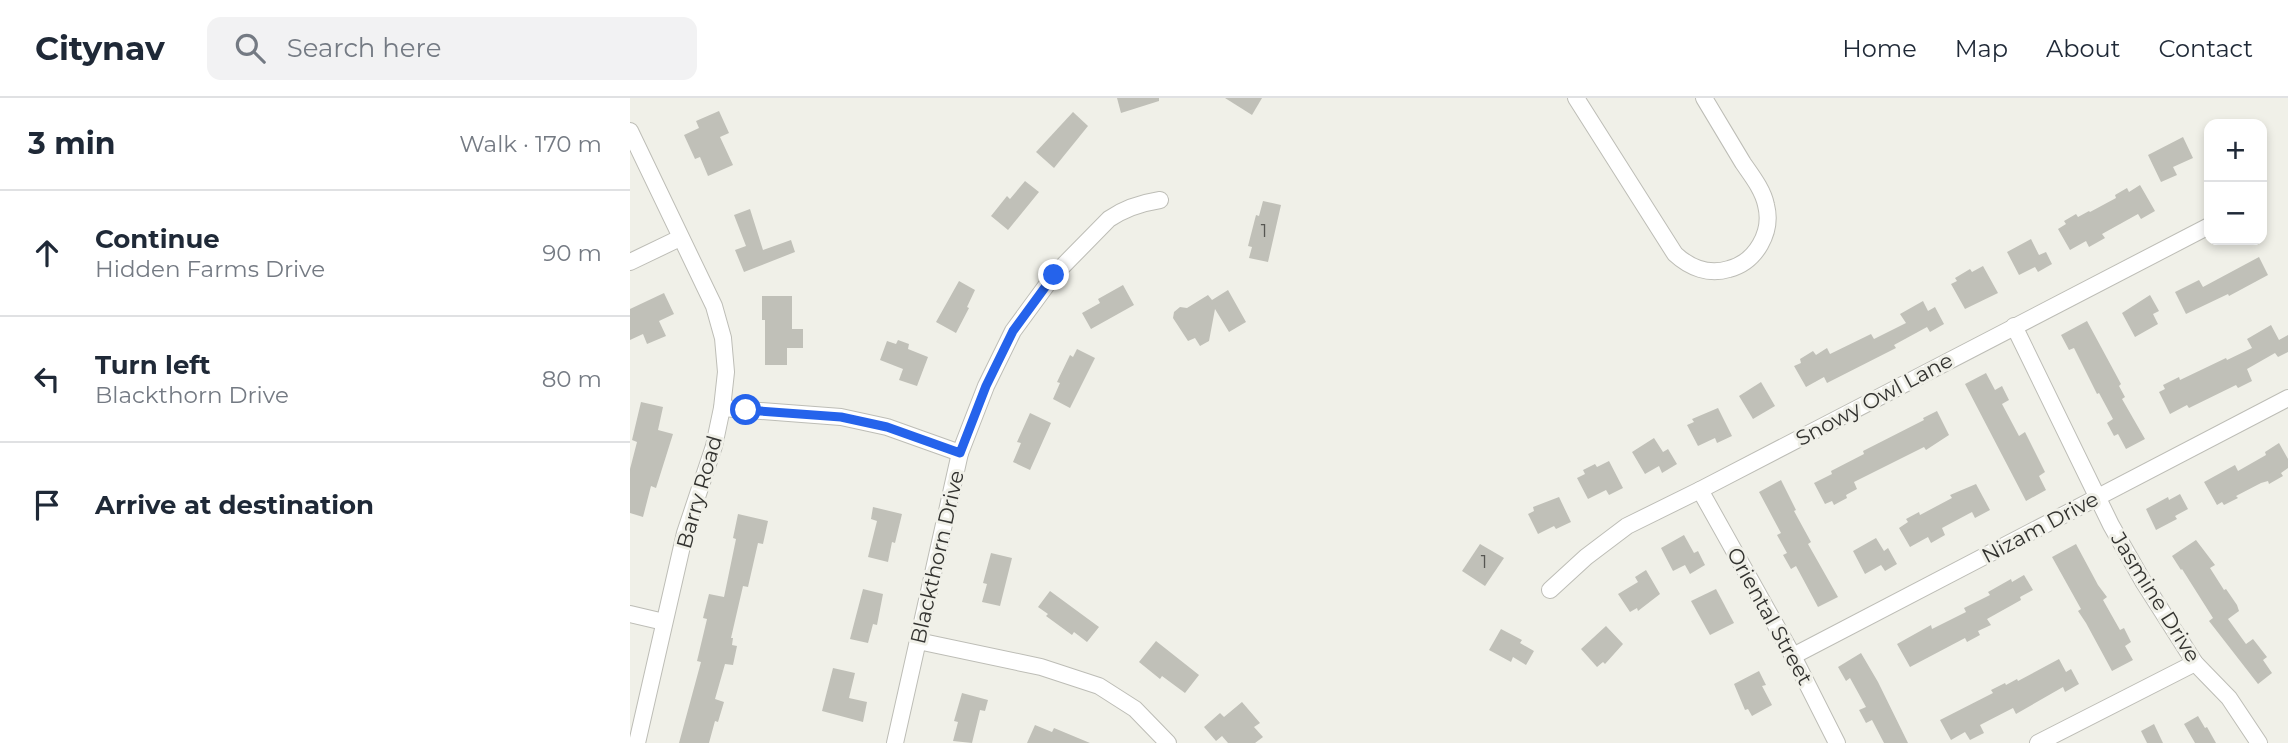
<!DOCTYPE html>
<meta charset="utf-8">
<style>
:root{--surface:#fff;--page:#f2f2f3;--text:#1f2937;--muted:#747a83;--line:#e0e1e3}
body{margin:0;font-family:Montserrat,sans-serif;background:var(--page);color:var(--text)}
.controls{position:absolute;right:21px;top:21px;display:grid;overflow:hidden;border-radius:14px;box-shadow:0 4px 10px #0003}
.controls button{width:63px;height:63px;display:grid;place-items:center;padding:0;border:0;border-bottom:2px solid var(--line);background:var(--surface);color:var(--text);font:35px sans-serif}
.stop{position:absolute;width:21px;height:21px;margin:-16px;border:5px solid #2563eb;border-radius:50%;background:#fff}
.stop.end{background:#2563eb;border-color:#fff;box-shadow:0 2px 7px #0008}
.list{margin:0;padding:0;list-style:none}
h2{display:flex;justify-content:space-between;align-items:center;height:91px;margin:0;padding:0 28px;font-size:30px}
h2 small{font-size:23px;font-weight:400;color:var(--muted)}
.list li{display:grid;grid-template-columns:46px 1fr auto;gap:21px;align-items:center;box-sizing:border-box;height:126px;padding:0 28px;border-top:2px solid var(--line)}
.list b{display:block;font-size:26px;white-space:nowrap}
.list p{margin:0;font-size:23px;white-space:nowrap;color:var(--muted)}
.list em{font-size:23px;font-style:normal;color:var(--muted)}
.icon{flex:none;width:38px;height:38px;fill:none;stroke:currentColor;stroke-width:2;stroke-linecap:round;stroke-linejoin:round}
.map{position:relative;flex:none;width:1658px;height:645px;overflow:hidden}
header{display:flex;align-items:center;gap:42px;box-sizing:border-box;height:98px;padding:0 35px;background:var(--surface);border-bottom:2px solid var(--line)}
header strong{font-size:33px}
nav{display:flex;gap:38px;margin-inline-start:auto;font-size:24px}
.search{width:490px;height:63px;background:var(--page);display:flex;align-items:center;gap:18px;box-sizing:border-box;padding:0 24px;border-radius:14px;color:var(--muted);font-size:26px}
main{display:flex}
aside{flex:1;background:var(--surface)}
.map>svg:first-child{display:block}
</style>
<header>
<strong>Citynav</strong>
<div class="search"><svg class="icon" aria-label="search" viewBox="0 0 24 24"><circle cx="10" cy="10" r="6"/><path d="M15 15l6 6"/></svg>Search here</div>
<nav><a>Home</a><a>Map</a><a>About</a><a>Contact</a></nav>
</header>
<main>
<aside>
<h2>3 min<small>Walk · 170 m</small></h2>
<ul class="list">
<li><svg class="icon" aria-label="ahead" viewBox="0 0 24 24"><path d="M12 20V5M6 11l6-6 6 6"/></svg><div><b>Continue</b><p>Hidden Farms Drive</p></div><em>90 m</em></li>
<li><svg class="icon" aria-label="left" viewBox="0 0 24 24"><path d="M17 20v-9H6M10 6l-5 5 5 5"/></svg><div><b>Turn left</b><p>Blackthorn Drive</p></div><em>80 m</em></li>
<li><svg class="icon" aria-label="arrive" viewBox="0 0 24 24"><path d="M6 21V4h12l-3 4 3 4H6"/></svg><div><b>Arrive at destination</b></div></li>
</ul>
</aside>
<div class="map">
<svg width="1658" height="645" viewBox="0 0 1658 645">
<rect width="100%" height="100%" fill="#f0f0e8"/>
<g fill="#c0c0b8">
<polygon points="487,0 529,0 529,3 491,15"/>
<polygon points="595,0 632,0 622,17"/>
<polygon points="89,13 99,35 90,39 103,67 78,78 70,59 65,61 54,37 69,30 66,23"/>
<polygon points="443,14 458,28 424,70 406,54"/>
<polygon points="1553,39 1563,60 1543,69 1547,77 1531,84 1518,57"/>
<polygon points="395,83 409,94 378,132 361,118 377,98 380,101"/>
<polygon points="1510,87 1525,113 1511,121 1508,116 1472,136 1475,140 1459,149 1456,143 1440,152 1428,131 1436,126 1434,123 1446,116 1448,119 1459,113 1460,114 1486,100 1485,97 1497,90 1499,94"/>
<polygon points="633,103 651,107 638,164 619,160 622,149 618,148 626,117 629,118"/>
<polygon points="120,111 133,152 161,142 165,154 114,174 105,152 116,148 104,117"/>
<polygon points="1401,141 1409,157 1416,154 1422,166 1408,174 1405,169 1389,177 1377,154"/>
<polygon points="1629,159 1638,177 1599,198 1598,196 1556,216 1545,194 1569,182 1573,189"/>
<polygon points="1353,168 1368,195 1335,211 1321,186 1327,183 1325,180 1340,171 1342,174"/>
<polygon points="329,183 345,192 337,209 339,210 326,235 306,224"/>
<polygon points="493,187 504,207 461,231 452,215 470,205 468,201"/>
<polygon points="598,192 616,224 599,234 585,211 579,243 570,248 565,240 558,243 543,220 544,214 550,209 557,210 578,197 582,202"/>
<polygon points="34,195 44,216 29,223 36,238 17,246 13,236 0,242 0,211"/>
<polygon points="1520,197 1529,213 1523,216 1528,226 1505,239 1492,215"/>
<polygon points="132,198 162,198 162,231 173,231 173,250 157,250 157,267 135,267 135,222 132,222"/>
<polygon points="1293,203 1298,213 1305,209 1314,226 1300,234 1297,229 1264,247 1266,250 1197,285 1194,279 1176,289 1164,268 1171,265 1170,261 1183,253 1186,257 1197,250 1200,256 1241,236 1244,241 1276,225 1270,216"/>
<polygon points="1457,223 1491,286 1489,288 1495,299 1492,301 1515,341 1496,351 1488,336 1484,338 1477,325 1483,321 1469,295 1467,296 1444,250 1439,252 1431,237"/>
<polygon points="1641,227 1649,242 1658,237 1658,254 1648,259 1645,255 1617,271 1622,283 1608,290 1606,287 1559,310 1557,307 1540,316 1529,294 1535,291 1533,287 1549,279 1550,282 1596,260 1597,262 1622,250 1617,241"/>
<polygon points="268,242 279,246 278,251 298,259 287,288 269,282 273,271 250,262 257,243 266,246"/>
<polygon points="447,251 465,260 440,310 423,301 430,285 427,284 440,257 443,259"/>
<polygon points="1356,275 1365,292 1372,288 1379,302 1372,306 1389,338 1395,334 1415,374 1409,378 1416,392 1396,403 1335,286"/>
<polygon points="1131,284 1145,308 1123,321 1109,298"/>
<polygon points="11,304 33,309 28,332 43,336 26,390 21,388 13,419 0,415 0,371 7,344 2,342"/>
<polygon points="1088,310 1102,338 1087,345 1085,340 1068,348 1057,327 1064,324 1062,321"/>
<polygon points="1307,313 1319,337 1296,352 1294,349 1224,384 1227,391 1216,397 1217,400 1204,407 1202,403 1195,406 1184,385 1202,376 1201,373 1234,356 1233,353 1294,322 1293,320"/>
<polygon points="400,315 421,325 400,372 383,364 391,345 387,344"/>
<polygon points="1024,340 1033,354 1038,351 1047,366 1032,375 1029,368 1015,376 1002,354"/>
<polygon points="1649,345 1658,361 1658,370 1651,375 1653,378 1639,386 1638,383 1631,385 1606,398 1608,400 1594,407 1592,404 1587,407 1574,384 1605,367 1608,373 1636,357 1635,354"/>
<polygon points="979,363 993,390 979,397 976,392 958,401 947,380 955,376 953,372 965,366 967,369"/>
<polygon points="1151,382 1166,412 1164,413 1181,444 1178,446 1208,499 1188,509 1166,468 1161,471 1153,457 1157,455 1147,437 1151,435 1129,394"/>
<polygon points="1346,386 1360,412 1345,420 1342,414 1312,430 1315,437 1301,445 1298,439 1280,449 1269,430 1278,424 1276,421 1289,414 1290,417 1322,400 1320,397"/>
<polygon points="1550,396 1558,411 1545,418 1547,421 1526,432 1516,411 1538,399 1539,402"/>
<polygon points="929,399 941,424 926,431 924,428 908,436 898,416 904,413 903,409"/>
<polygon points="243,409 272,416 265,445 262,444 258,464 238,459 247,423 241,421"/>
<polygon points="108,416 138,423 133,446 128,445 118,489 113,488 101,540 103,540 102,547 107,548 103,567 95,566 85,601 94,604 88,624 85,623 79,645 49,645 71,564 67,563 77,521 73,520 79,496 94,499 106,441 103,440"/>
<polygon points="1054,437 1064,455 1068,453 1075,467 1060,476 1055,467 1043,473 1031,450"/>
<polygon points="1246,440 1254,453 1258,450 1267,466 1255,473 1251,467 1235,476 1223,453"/>
<polygon points="1566,442 1585,467 1580,470 1594,492 1596,491 1607,507 1609,513 1598,521 1616,546 1623,541 1637,559 1633,562 1642,575 1628,586 1579,523 1583,520 1552,471 1551,472 1542,458"/>
<polygon points="850,446 874,460 855,488 832,473"/>
<polygon points="1446,446 1468,487 1477,499 1473,502 1490,532 1494,530 1501,544 1495,548 1503,562 1482,573 1456,525 1448,513 1451,511 1422,459"/>
<polygon points="361,455 382,460 370,508 352,504 357,486 353,485"/>
<polygon points="1016,472 1030,496 1008,513 1007,510 1000,514 988,496 1008,484 1005,479"/>
<polygon points="1394,477 1403,492 1390,499 1391,502 1357,521 1361,527 1348,533 1350,537 1337,544 1335,540 1280,569 1267,546 1301,527 1302,531 1336,514 1334,510 1360,497 1358,494 1381,481 1382,484"/>
<polygon points="233,491 253,496 247,527 243,526 238,545 220,541"/>
<polygon points="1086,491 1104,525 1080,537 1061,503"/>
<polygon points="420,493 469,529 457,544 444,534 442,537 416,518 418,516 408,509"/>
<polygon points="976,528 993,546 975,566 973,564 967,569 951,551"/>
<polygon points="871,531 892,542 890,545 904,553 896,567 883,559 881,564 859,552"/>
<polygon points="526,543 569,577 555,595 532,578 530,581 509,564"/>
<polygon points="1231,555 1248,584 1278,645 1254,645 1242,622 1236,625 1229,612 1236,609 1220,580 1216,583 1208,569"/>
<polygon points="1429,561 1436,574 1441,571 1449,586 1435,594 1433,589 1386,616 1383,610 1350,627 1354,635 1340,642 1335,634 1321,642 1310,622 1363,595 1361,592 1375,585 1376,587 1387,581 1388,583"/>
<polygon points="203,570 225,575 219,600 237,604 233,624 192,613"/>
<polygon points="1129,573 1136,587 1132,588 1142,607 1122,618 1118,611 1115,612 1104,586"/>
<polygon points="332,595 358,602 355,613 350,612 342,645 323,643 328,624 324,623"/>
<polygon points="612,604 630,625 624,629 633,639 625,645 598,645 592,638 586,643 574,629 590,615 594,619"/>
<polygon points="1568,618 1575,630 1577,629 1586,645 1565,645 1554,626"/>
<polygon points="1524,626 1533,645 1517,645 1511,633"/>
<polygon points="405,627 422,634 424,630 460,645 397,645"/>
</g>
<g fill="none" stroke-linecap="round" stroke-linejoin="round">
<defs>
<g id="street">
<path d="M946,0L1045,156C1060,170 1079,177 1099,171C1126,164 1143,134 1136,107C1133,92 1122,78 1113,65C1100,43 1087,22 1074,0"/>
<polyline points="0,33 84,208 93,240 96,274 92,310 84,348 55,435 7,645"/>
<polyline points="0,164 50,140"/>
<polyline points="1384,228 1481,427 1514,485 1565,565 1599,600 1629,645"/>
<polyline points="92,310 211,319 257,329 330,355"/>
<polyline points="1070,392 1163,558 1207,645"/>
<polyline points="920,492 956,459 997,428 1070,392 1579,128"/>
<polyline points="0,516 34,524"/>
<polyline points="288,543 411,569 469,588 505,611 538,645"/>
<polyline points="1163,558 1658,300"/>
<path d="M265,645L330,355L356,288L383,233L424,177L479,121C495,110 511,105 530,102"/>
<polyline points="1408,645 1565,565"/>
</g>
</defs>
<use href="#street" stroke="#bdbdb6" stroke-width="18"/>
<use href="#street" stroke="#fff" stroke-width="16"/>
</g>
<g fill="none" stroke-linecap="round" stroke-linejoin="round">
<polyline stroke="#2563eb" stroke-width="9" points="116,312 211,319 257,329 330,355 356,288 383,233 424,177"/>
</g>
<g text-anchor="middle" dominant-baseline="central" stroke-width="6" stroke-linejoin="round" paint-order="stroke">
<g font-size="18" fill="#565652">
<text x="634" y="133">1</text>
<text x="854" y="464">1</text>
</g>
<g font-size="21" fill="#333330" stroke="#f0f0e8">
<text transform="translate(1244 301) rotate(-28)">Snowy Owl Lane</text>
<text transform="translate(69 394) rotate(-74)">Barry Road</text>
<text transform="translate(1410 429) rotate(-28)">Nizam Drive</text>
<text transform="translate(307 459) rotate(-77)">Blackthorn Drive</text>
<text transform="translate(1526 499) rotate(58)">Jasmine Drive</text>
<text transform="translate(1140 518) rotate(61)">Oriental Street</text>
</g>
</g>
</svg>
<div class="controls">
<button>+</button>
<button>−</button>
</div>
<div class="stop" style="left:116px;top:312px"></div>
<div class="stop end" style="left:424px;top:177px"></div>
</div>
</main>
